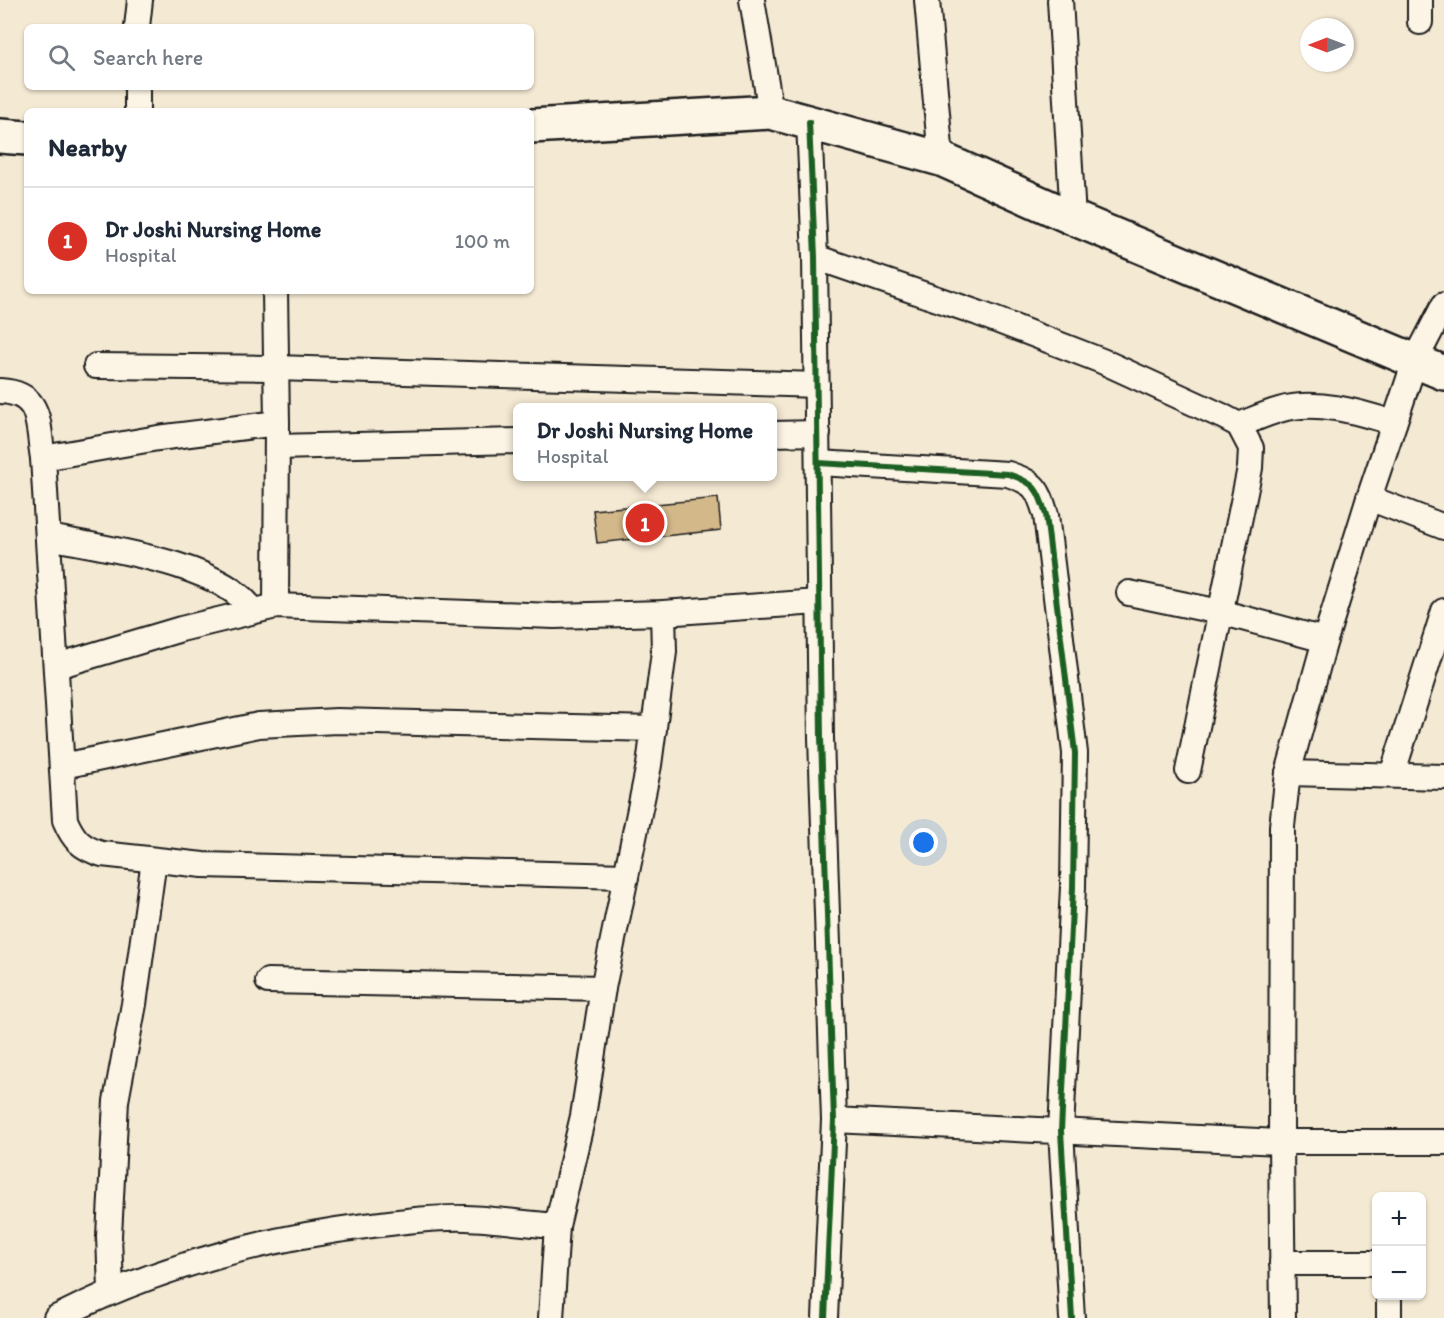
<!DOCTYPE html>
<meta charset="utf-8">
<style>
:root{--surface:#fff;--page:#f2f2f3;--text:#1f2937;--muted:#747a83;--line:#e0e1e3;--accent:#d93025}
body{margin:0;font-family:Itim,sans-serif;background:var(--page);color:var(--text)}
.controls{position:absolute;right:18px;bottom:18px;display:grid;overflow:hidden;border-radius:9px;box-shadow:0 2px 4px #0004}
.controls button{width:54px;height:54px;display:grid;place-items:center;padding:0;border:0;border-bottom:2px solid var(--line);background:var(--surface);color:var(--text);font:30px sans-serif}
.compass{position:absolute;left:1300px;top:18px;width:54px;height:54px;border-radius:50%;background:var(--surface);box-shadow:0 2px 4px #0004;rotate:270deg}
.you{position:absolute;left:924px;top:843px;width:21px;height:21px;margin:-15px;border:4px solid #fff;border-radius:50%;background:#1a73e8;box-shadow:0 0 0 9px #1a73e833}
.badge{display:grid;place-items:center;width:39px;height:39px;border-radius:50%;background:var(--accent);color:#fff;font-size:20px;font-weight:700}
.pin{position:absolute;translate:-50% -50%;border:3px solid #fff;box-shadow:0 2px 6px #0006}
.popup{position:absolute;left:513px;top:403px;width:264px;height:78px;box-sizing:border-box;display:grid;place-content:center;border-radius:9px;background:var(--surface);filter:drop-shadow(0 2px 4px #0005);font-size:20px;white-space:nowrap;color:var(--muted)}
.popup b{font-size:22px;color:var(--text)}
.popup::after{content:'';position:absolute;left:50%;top:100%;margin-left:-12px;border:12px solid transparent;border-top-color:var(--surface)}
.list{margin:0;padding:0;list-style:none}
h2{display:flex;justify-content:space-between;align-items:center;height:78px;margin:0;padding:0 24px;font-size:26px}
h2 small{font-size:20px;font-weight:400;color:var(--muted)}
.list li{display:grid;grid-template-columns:39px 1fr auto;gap:18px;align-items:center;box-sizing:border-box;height:108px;padding:0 24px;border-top:2px solid var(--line)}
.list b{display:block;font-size:22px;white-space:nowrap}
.list p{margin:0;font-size:20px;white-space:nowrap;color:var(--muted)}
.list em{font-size:20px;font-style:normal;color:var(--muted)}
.icon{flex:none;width:33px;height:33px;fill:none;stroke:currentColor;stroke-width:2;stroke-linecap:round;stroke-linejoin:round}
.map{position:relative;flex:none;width:1444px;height:1318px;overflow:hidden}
.search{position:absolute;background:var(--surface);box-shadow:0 2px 4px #0004;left:24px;top:24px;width:510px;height:66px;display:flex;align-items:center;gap:15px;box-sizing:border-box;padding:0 21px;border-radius:9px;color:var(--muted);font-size:22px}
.panel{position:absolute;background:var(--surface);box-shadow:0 2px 4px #0004;left:24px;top:108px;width:510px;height:186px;border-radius:9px}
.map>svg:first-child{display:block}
</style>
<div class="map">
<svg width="1444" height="1318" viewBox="0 0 1444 1318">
<rect width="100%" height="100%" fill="#f4e9d3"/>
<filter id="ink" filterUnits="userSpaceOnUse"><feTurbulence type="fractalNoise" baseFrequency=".0167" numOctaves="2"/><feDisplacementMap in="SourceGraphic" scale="12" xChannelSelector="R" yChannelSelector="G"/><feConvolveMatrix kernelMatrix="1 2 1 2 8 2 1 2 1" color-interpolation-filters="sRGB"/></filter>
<g filter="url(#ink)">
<polygon fill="#d3b889" stroke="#1c1c1c" stroke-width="1.5" points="718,498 721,530 597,543 593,510"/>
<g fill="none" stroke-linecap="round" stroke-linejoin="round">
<defs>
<g id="minor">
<polyline points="752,0 771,112"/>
<polyline points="927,0 941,159"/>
<polyline points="1060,0 1073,218"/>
<polyline points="1420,22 1420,0"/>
<polyline points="137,27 140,0"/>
<polyline points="137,87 137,111"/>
<polyline points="809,122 815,257 821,738 834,1120 825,1318"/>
<polyline points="815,257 978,313 1102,361 1222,416 1239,425 1251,448 1250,468 1188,771"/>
<polyline points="275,291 277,423 276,606"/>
<polyline points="96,366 276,368 817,385"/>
<path d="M0,391C43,393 37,424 43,458L65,820C73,839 81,848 102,854L203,865L626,876"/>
<path d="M1239,425C1252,420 1265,414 1279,410C1315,399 1359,412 1394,423"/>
<polyline points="772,434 818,433"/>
<polyline points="277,447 518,441"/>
<polyline points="43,458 158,438 277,423"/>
<path d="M818,463L1008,474C1035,483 1038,488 1046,515L1075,753L1073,887L1061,1131L1072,1318"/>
<polyline points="1369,498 1444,527"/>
<path d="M49,537C103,548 223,563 253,611"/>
<polyline points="1129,593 1220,612 1325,640"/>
<polyline points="57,666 181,629 276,606 554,616 663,613 818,602"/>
<polyline points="63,766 259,725 337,721 654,729"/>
<polyline points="1288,773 1444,777"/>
<polyline points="1392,775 1444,611"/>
<polyline points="268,981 603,988"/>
<polyline points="834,1120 1281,1142 1444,1142"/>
<polyline points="1282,1263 1376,1263"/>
<polyline points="111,1290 109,1236 116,1101 134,1004 154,860"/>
<path d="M56,1318C154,1268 256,1240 365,1226C398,1222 432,1217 466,1218C496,1219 526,1224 557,1226"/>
<polyline points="551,1318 557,1226 583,1116 603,988 649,765 664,652 663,613"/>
<polyline points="1283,1318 1281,1142 1282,826 1288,773 1325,640 1369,498 1415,361 1444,305"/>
<polyline points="1389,1318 1389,1296"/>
</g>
<g id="secondary">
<polyline points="531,126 771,112 941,159 1073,218 1444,373"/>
<polyline points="0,136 27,138"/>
</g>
</defs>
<use href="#minor" stroke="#1c1c1c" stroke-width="28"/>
<use href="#secondary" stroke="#1c1c1c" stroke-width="38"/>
<use href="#minor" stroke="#fcf5e5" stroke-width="24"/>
<use href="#secondary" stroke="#fcf5e5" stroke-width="33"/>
<defs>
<g id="cycleway">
<polyline points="809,122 815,257 821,738 834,1120 825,1318"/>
<path d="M818,463L1008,474C1035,483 1038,488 1046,515L1075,753L1073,887L1061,1131L1072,1318"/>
</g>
</defs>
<use href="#cycleway" stroke="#fcf5e5" stroke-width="10"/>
<use href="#cycleway" stroke="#1b5e20" stroke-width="6"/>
</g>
</g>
</svg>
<div class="controls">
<button>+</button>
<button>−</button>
</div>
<svg class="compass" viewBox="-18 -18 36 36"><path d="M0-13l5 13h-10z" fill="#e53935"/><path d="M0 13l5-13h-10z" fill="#747a83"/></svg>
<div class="you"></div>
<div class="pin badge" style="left:645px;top:523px">1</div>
<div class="popup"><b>Dr Joshi Nursing Home</b>Hospital</div>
<div class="search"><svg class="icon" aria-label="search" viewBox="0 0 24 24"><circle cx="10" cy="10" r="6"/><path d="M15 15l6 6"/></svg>Search here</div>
<section class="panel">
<h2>Nearby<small></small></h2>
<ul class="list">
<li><span class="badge">1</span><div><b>Dr Joshi Nursing Home</b><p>Hospital</p></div><em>100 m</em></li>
</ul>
</section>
</div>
